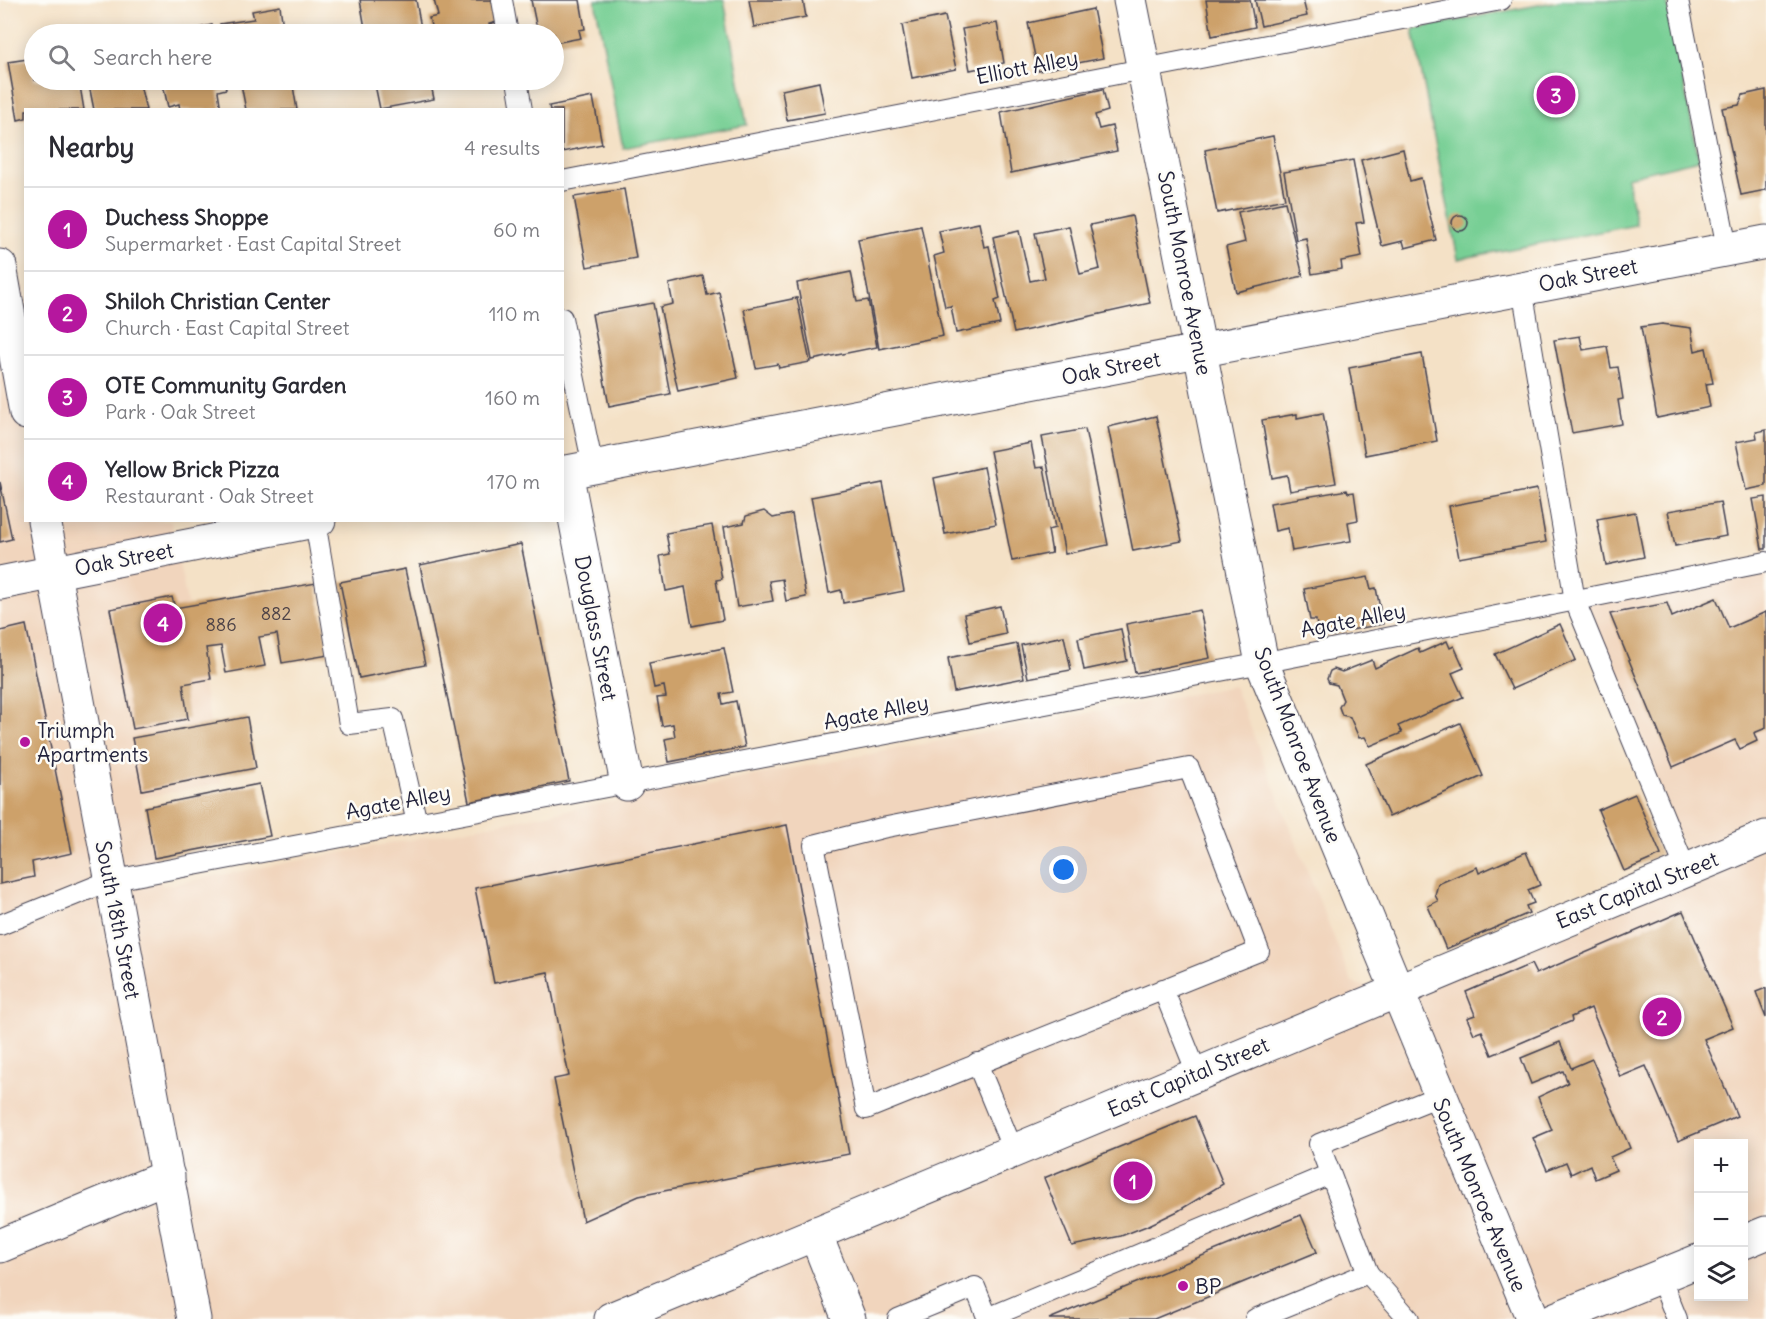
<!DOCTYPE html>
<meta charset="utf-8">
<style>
:root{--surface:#fff;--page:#f2f2f3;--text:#2b2b33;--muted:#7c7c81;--line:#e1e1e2;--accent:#b5179e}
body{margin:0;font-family:Delius,sans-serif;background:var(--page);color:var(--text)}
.controls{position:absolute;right:18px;bottom:18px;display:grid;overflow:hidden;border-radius:0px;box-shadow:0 3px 15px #0003}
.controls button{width:54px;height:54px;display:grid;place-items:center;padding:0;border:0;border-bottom:2px solid var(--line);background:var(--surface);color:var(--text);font:30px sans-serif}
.you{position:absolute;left:1064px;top:870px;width:21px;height:21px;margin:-15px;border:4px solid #fff;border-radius:50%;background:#1a73e8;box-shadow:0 0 0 9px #1a73e833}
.badge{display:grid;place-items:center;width:39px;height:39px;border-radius:50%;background:var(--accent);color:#fff;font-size:20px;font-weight:700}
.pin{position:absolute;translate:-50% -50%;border:3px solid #fff;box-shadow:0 2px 6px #0006}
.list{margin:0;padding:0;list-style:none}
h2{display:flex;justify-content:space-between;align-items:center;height:78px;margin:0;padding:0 24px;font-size:26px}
h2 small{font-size:20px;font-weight:400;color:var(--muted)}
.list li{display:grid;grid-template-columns:39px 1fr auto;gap:18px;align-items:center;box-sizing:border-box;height:84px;padding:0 24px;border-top:2px solid var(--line)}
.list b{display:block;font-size:22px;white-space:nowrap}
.list p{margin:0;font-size:20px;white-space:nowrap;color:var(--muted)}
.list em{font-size:20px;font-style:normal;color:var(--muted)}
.icon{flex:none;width:33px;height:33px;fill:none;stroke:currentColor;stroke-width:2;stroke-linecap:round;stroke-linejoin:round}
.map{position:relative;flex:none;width:1766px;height:1319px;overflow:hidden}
.search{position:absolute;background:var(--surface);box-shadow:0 3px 15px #0003;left:24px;top:24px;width:540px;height:66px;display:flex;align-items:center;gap:15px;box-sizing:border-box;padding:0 21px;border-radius:33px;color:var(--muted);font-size:22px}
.panel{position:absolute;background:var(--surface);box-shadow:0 3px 15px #0003;left:24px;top:108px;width:540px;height:414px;border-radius:0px}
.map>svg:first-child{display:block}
</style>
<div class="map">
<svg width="1766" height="1319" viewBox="0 0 1766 1319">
<rect width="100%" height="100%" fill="#fdfcf7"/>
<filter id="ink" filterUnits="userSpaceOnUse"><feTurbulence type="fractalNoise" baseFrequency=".0167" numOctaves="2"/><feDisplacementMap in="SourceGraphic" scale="12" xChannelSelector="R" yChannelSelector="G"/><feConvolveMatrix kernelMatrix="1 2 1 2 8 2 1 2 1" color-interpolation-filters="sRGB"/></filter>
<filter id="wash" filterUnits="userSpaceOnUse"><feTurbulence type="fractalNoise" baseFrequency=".008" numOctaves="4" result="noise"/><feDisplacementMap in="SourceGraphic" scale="24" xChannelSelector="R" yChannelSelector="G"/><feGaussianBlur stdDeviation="1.35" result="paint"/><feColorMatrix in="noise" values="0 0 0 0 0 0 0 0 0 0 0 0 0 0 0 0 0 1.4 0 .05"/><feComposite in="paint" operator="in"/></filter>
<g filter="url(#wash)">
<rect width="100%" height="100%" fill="#f4e1c6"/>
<path fill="#f1d5bd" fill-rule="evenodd" d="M25,285L26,520L171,521L222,783L141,798L162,886L1234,686L1352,983L1401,997L1695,876L1581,596L1766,559V1319H0V290ZM1698,1144H1744V1296H1698Z"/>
<g fill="#77cf94" stroke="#4c7868" stroke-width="1.5">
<polygon points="595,0 724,0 747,125 623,148"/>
<polygon points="1564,0 1667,0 1699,160 1627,177 1636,225 1458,259 1413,29"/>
</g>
<g id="blocks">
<g fill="#cda16a">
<polygon points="360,0 416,0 422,34 366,34"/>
<polygon points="434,0 492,0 497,22 489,24 491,34 433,34 429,18 438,16"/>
<polygon points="531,0 580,0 585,29 579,30 581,38 554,43 554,34 538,34"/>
<polygon points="749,0 803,0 806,17 754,27"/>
<polygon points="1206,0 1250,0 1255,27 1212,36"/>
<polygon points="1255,0 1303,0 1307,16 1261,26"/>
<polygon points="280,6 284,34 222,34 220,24 254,19 252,11"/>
<polygon points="1093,9 1103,58 1038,71 1028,23"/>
<polygon points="945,16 956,69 912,78 902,25"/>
<polygon points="997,23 1004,63 970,70 962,29"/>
<polygon points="212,25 214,34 174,34"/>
<polygon points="34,58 34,80 79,80 84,110 26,110 26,118 18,120 8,62"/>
<polygon points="88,80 139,80 146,110 94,110"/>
<polygon points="162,80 224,80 226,89 218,91 221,110 180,110 179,104 168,107"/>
<polygon points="228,80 292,80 297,110 246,110 241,84"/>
<polygon points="374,80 430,80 434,99 380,109"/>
<polygon points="819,82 825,113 787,120 782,90"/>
<polygon points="1103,89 1108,111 1095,115 1099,129 1112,126 1117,151 1011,173 1001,112"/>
<polygon points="1766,90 1766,190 1741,195 1722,108 1739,105 1743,95"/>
<polygon points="593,97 602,144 562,152 562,110 550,110 549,106"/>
<polygon points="1273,136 1285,199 1217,213 1205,150"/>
<polygon points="1403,149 1410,181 1421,178 1436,240 1405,248 1403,241 1382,246 1361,160"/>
<polygon points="1353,160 1364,222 1356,223 1362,257 1341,261 1342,269 1312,274 1306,238 1296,240 1284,172"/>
<polygon points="624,189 636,258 587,267 574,197"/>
<polygon points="1285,202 1303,276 1236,292 1226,247 1245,242 1238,212"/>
<circle cx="1460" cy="223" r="8"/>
<polygon points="1132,216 1150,303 1014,333 993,237 1019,231 1030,281 1045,278 1035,233 1069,226 1080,274 1100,269 1090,225"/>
<polygon points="979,223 984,247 989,246 1000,299 995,301 1000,324 956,333 951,306 945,307 934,256 944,253 939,231"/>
<polygon points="921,226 943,336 879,349 858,239"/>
<polygon points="851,272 857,302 868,300 877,347 812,360 797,283"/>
<polygon points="703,276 707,295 719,292 738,378 678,391 660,307 673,304 669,284"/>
<polygon points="797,298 810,362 779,368 778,364 756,368 744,309"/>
<polygon points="653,303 670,394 609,406 592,314"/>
<polygon points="1662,324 1691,328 1695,351 1706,348 1713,383 1706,384 1710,407 1657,418 1641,327"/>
<polygon points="1580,336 1583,350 1607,346 1611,368 1618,367 1623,399 1618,400 1622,424 1572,433 1554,340"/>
<polygon points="1422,354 1437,441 1365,455 1349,368"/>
<polygon points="1323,413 1336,483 1290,491 1287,475 1272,478 1262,420 1297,414 1297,418"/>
<polygon points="1156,416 1182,541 1133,551 1108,427"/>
<polygon points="1085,429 1108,545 1065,554 1042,437"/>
<polygon points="1766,430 1766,486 1746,490 1736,442 1757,438 1756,432"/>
<polygon points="1031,443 1036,468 1044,467 1055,528 1048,530 1052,553 1012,561 990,451"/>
<polygon points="984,467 996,524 945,534 934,478"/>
<polygon points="0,482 12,539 0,542"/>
<polygon points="883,483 904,591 843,603 841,590 829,593 811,497"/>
<polygon points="1537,489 1546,542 1459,558 1449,506"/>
<polygon points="1347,490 1348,493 1354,492 1358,520 1348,522 1351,541 1292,551 1288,528 1275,531 1270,503"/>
<polygon points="1766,497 1766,549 1762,549 1753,499"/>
<polygon points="1720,502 1726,536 1675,546 1668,511"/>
<polygon points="764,511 773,518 792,514 806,597 786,601 782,579 769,581 773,601 737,607 724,527 744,523 746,516"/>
<polygon points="1635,512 1644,557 1606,565 1597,519"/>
<polygon points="712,525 722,579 716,580 723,620 692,626 685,587 666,591 660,556 670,554 666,533"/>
<polygon points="521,544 569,781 469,802 420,565"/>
<polygon points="405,569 425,665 359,678 340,582"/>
<polygon points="1368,577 1371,589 1376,588 1383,624 1319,636 1316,620 1310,620 1304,589"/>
<polygon points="316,583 329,655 282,663 277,634 259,637 265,666 226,673 221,646 206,648 211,679 183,684 188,719 133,729 110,609 172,597 175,608"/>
<polygon points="1716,598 1729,628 1766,612 1766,728 1754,733 1757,741 1740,749 1735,740 1673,767 1610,614 1667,603 1672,617"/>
<polygon points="1000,606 1006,634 970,642 964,614"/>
<polygon points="1200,610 1210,658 1135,673 1126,624"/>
<polygon points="1560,624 1576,660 1512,689 1495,654"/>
<polygon points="26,625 72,853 32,862 34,877 0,884 0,631"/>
<polygon points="1121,629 1127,661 1084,670 1078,638"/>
<polygon points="1064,636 1071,670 1028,678 1021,645"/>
<polygon points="1447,641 1450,648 1454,646 1464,668 1452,673 1463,697 1398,726 1402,733 1370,746 1365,737 1359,738 1350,717 1342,715 1339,707 1343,700 1337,685 1329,683 1327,679 1330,671 1334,669 1342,672 1372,660 1375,668 1418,648 1420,653"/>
<polygon points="1017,644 1024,678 954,692 948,658"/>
<polygon points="724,648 733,692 721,694 723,704 736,701 745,747 669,762 665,739 675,737 673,724 662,726 657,698 666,697 664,686 654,688 649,663"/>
<polygon points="247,717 256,768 142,790 132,738"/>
<polygon points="1460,723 1483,776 1389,817 1366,764"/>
<polygon points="259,784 270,836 154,858 145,807"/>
<polygon points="1635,794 1661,855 1624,871 1598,810"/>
<polygon points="787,825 849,1154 639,1196 583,1221 554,1079 569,1076 548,972 494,983 475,888"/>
<polygon points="1526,852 1540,885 1528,890 1534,903 1526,906 1529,913 1446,949 1428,906 1438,901 1435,895 1438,884 1477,867 1479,873"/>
<polygon points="1683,911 1733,1027 1704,1039 1737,1116 1678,1141 1646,1066 1620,1077 1591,1008 1571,1017 1572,1021 1492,1055 1482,1031 1474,1034 1467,1018 1475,1015 1466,992 1531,964 1536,974"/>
<polygon points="1766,988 1766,1018 1756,992"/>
<polygon points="1560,1042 1571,1068 1592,1059 1630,1148 1610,1157 1616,1170 1595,1179 1590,1165 1571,1174 1566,1162 1547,1170 1533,1138 1552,1130 1538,1097 1568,1083 1563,1071 1531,1084 1521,1058"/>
<polygon points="1195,1116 1223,1184 1178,1211 1149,1225 1121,1236 1072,1246 1044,1178"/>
<polygon points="1301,1215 1317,1252 1154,1319 1049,1319"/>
</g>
</g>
</g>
<g filter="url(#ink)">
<use href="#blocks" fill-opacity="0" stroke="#423f50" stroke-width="1.5"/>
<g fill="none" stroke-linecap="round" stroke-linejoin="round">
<defs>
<g id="service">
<polyline points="502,0 508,34"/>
<polyline points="1678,0 1727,248"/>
<polyline points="517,80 522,110"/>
<polyline points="562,181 1501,0"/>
<polyline points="1522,288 1575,601 1686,870"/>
<polyline points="562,318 593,467"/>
<polyline points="315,521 349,724 393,719 417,823"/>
<polygon points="1189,768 1259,951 866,1109 814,845 882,828"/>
<polyline points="0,925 109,881 1262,663 1766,562"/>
<polyline points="1163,989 1197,1073"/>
<polyline points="977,1063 1013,1150"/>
<polyline points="1368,1273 1319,1144 1439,1096"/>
<polyline points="1660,1277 1677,1319"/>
<polyline points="988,1318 1330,1174"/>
<polyline points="898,1319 975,1287 988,1319"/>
<polyline points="1255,1319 1368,1273 1409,1319"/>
</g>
<g id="minor">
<polyline points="1130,0 1262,663 1533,1319"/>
<polyline points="0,266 26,413"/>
<polyline points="566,472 627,784"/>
<polyline points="562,473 1766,242"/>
<polyline points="44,520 194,1319"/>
<polyline points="0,583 319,520"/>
<polyline points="815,1233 849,1319"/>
<polyline points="0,1246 168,1176"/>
<polyline points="611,1319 1766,837"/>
</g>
<g id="primary">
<polyline points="1744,1242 1766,1233"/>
<polyline points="1555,1319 1698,1261"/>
</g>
</defs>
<use href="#service" stroke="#423f50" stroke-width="22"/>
<use href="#minor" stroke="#423f50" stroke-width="35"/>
<use href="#primary" stroke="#423f50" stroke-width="35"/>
<use href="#service" stroke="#fff" stroke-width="20"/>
<use href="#minor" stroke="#fff" stroke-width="33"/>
<use href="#primary" stroke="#fff" stroke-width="33"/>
</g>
</g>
<g fill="#b5179e" stroke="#fdfcf7" stroke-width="2">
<circle cx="25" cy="742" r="6"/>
<circle cx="1183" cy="1286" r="6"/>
</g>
<g text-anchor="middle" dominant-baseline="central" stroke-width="5" stroke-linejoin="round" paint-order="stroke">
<g font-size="18" fill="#4d4247">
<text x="276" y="613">882</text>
<text x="221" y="624">886</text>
</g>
<g font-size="21" fill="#22223b" stroke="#fdfcf7">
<text transform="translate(1027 67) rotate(-11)">Elliott Alley</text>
<text transform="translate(1185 273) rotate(79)">South Monroe Avenue</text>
<text transform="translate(1588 275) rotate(-11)">Oak Street</text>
<text transform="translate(1111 368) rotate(-11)">Oak Street</text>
<text transform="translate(124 559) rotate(-11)">Oak Street</text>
<text transform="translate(1353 620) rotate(-11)">Agate Alley</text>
<text transform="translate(596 628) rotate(79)">Douglass Street</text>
<text transform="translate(876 712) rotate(-11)">Agate Alley</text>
<text transform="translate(1298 745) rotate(69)">South Monroe Avenue</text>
<text transform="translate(398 802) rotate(-11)">Agate Alley</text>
<text transform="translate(1637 890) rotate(-22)">East Capital Street</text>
<text transform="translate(118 920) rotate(79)">South 18th Street</text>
<text transform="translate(1188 1077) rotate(-23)">East Capital Street</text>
<text transform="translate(1480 1195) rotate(67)">South Monroe Avenue</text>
</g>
<g font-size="21" fill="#22223b" stroke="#fdfcf7" text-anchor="start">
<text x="37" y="730">Triumph<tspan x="37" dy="24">Apartments</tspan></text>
<text x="1195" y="1286">BP</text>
</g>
</g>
</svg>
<div class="controls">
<button>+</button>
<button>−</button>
<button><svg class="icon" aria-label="layers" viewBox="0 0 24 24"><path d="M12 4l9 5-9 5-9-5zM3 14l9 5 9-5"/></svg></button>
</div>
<div class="you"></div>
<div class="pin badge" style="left:1133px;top:1181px">1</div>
<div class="pin badge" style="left:1662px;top:1017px">2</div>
<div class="pin badge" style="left:1556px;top:95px">3</div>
<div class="pin badge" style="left:163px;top:623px">4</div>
<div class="search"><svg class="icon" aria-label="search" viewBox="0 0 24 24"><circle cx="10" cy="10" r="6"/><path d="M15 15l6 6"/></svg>Search here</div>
<section class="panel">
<h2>Nearby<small>4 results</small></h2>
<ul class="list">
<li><span class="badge">1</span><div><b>Duchess Shoppe</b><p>Supermarket · East Capital Street</p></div><em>60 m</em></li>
<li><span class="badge">2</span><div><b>Shiloh Christian Center</b><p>Church · East Capital Street</p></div><em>110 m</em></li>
<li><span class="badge">3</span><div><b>OTE Community Garden</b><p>Park · Oak Street</p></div><em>160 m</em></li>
<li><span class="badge">4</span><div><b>Yellow Brick Pizza</b><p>Restaurant · Oak Street</p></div><em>170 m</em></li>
</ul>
</section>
</div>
